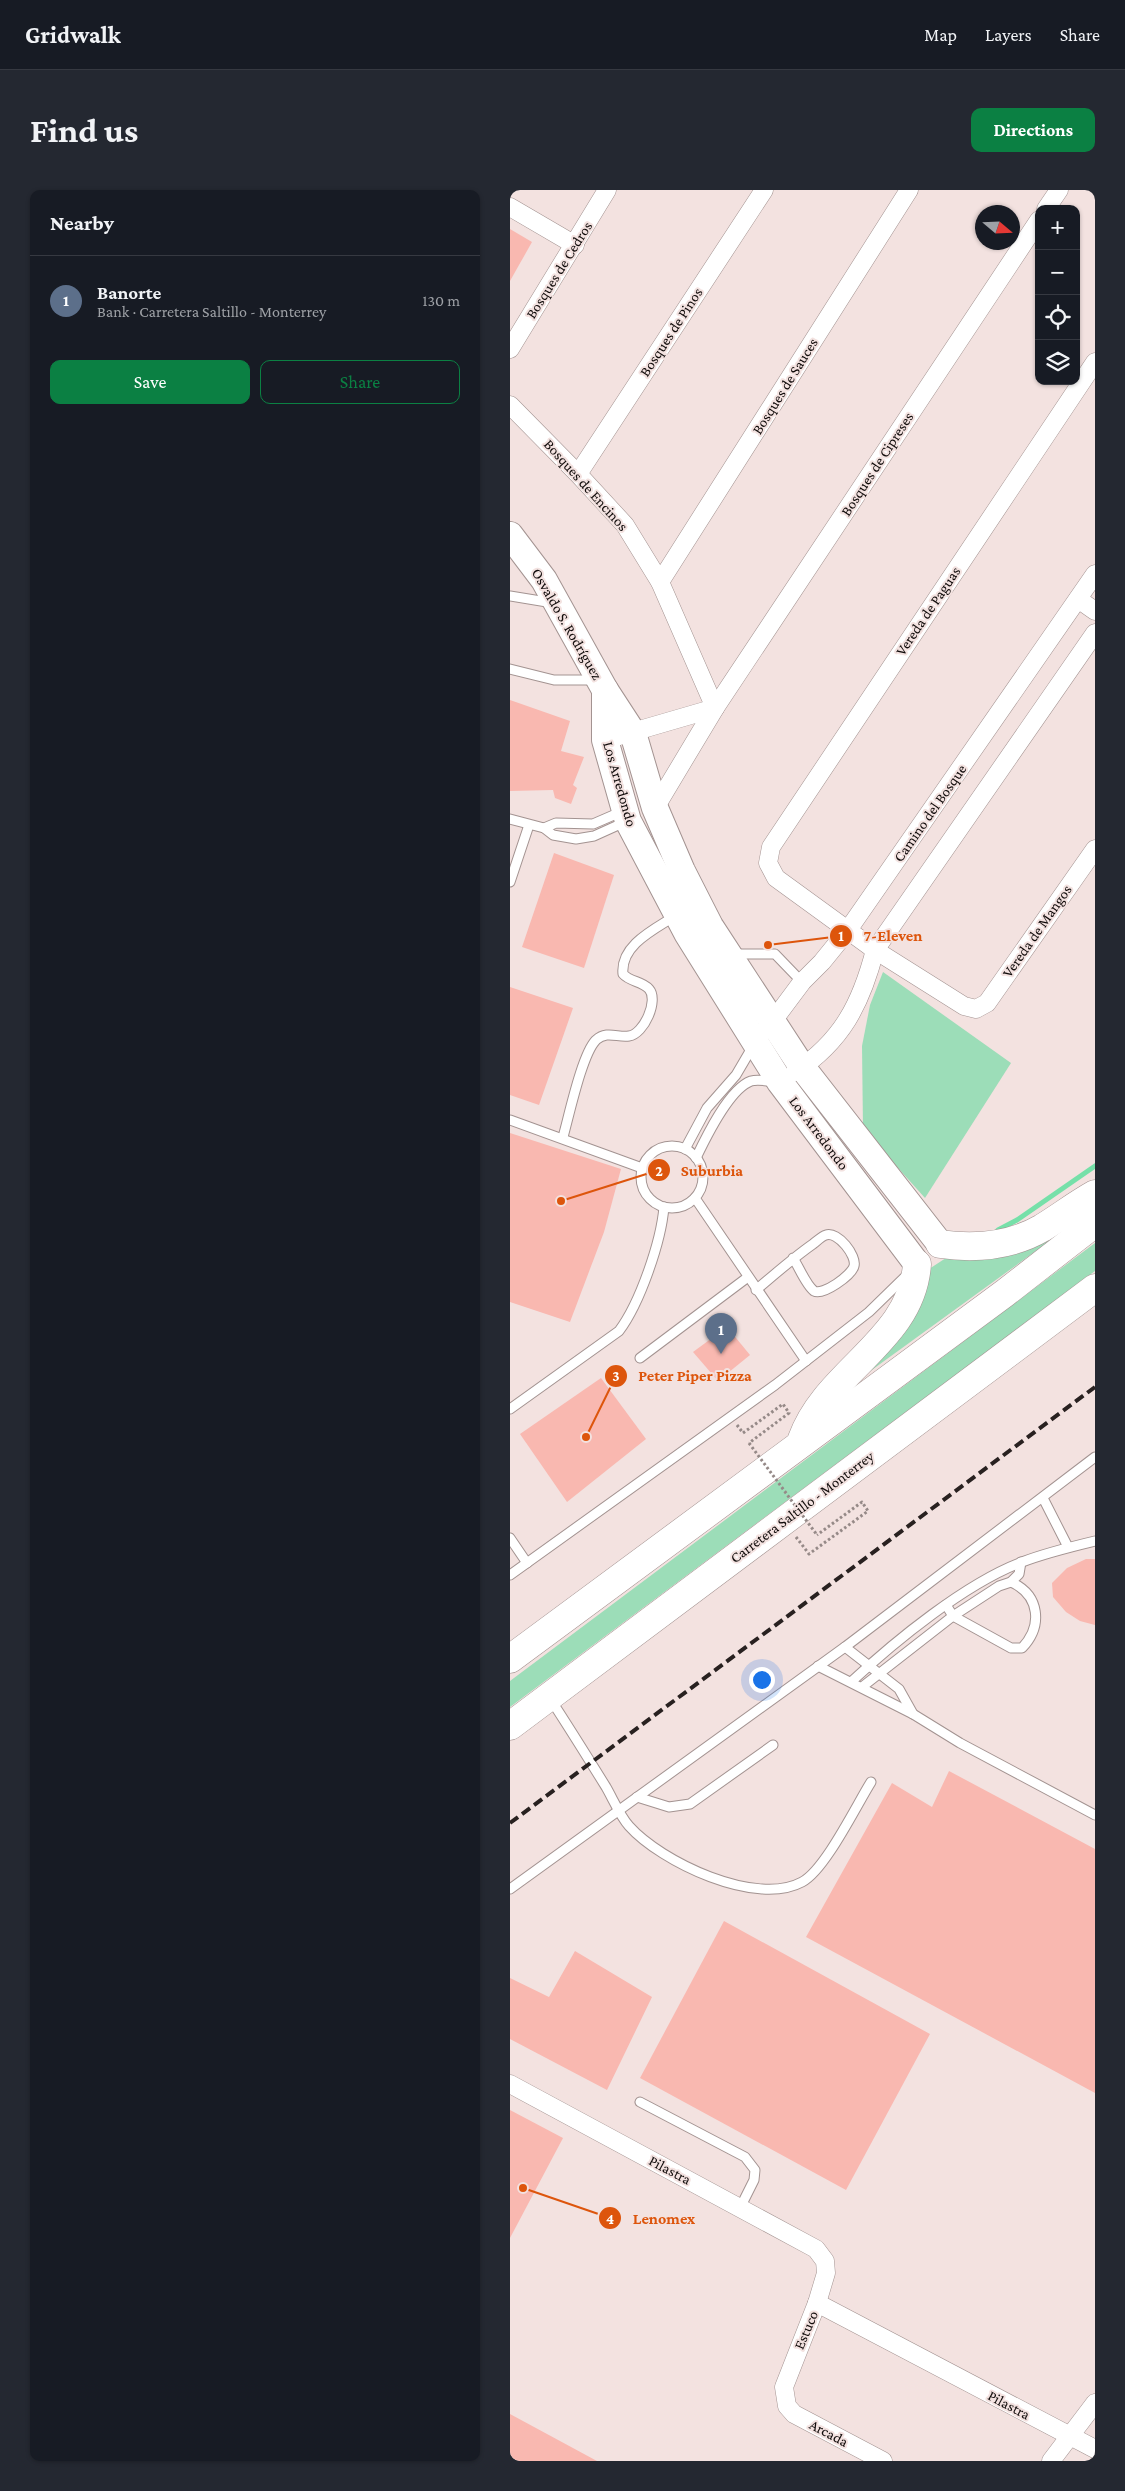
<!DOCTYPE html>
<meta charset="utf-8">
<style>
:root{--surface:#171b24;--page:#242831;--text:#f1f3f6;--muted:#9ea1a6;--line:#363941;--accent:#0b8043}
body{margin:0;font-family:"Crimson Pro",serif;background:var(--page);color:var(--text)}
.controls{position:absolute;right:15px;top:15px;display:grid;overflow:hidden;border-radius:10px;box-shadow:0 1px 4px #0004}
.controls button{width:45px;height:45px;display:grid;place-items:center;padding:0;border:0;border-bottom:1px solid var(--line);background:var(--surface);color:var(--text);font:25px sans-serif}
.compass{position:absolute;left:465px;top:15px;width:45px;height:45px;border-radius:50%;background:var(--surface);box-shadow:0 1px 4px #0004;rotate:109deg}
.you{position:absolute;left:251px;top:1489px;width:18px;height:18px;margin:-12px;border:4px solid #fff;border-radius:50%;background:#1a73e8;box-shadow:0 0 0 8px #1a73e833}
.badge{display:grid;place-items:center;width:32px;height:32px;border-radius:50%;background:var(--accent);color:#fff;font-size:16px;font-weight:700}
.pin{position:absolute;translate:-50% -41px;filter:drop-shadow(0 1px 2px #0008)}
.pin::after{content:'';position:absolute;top:26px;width:18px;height:15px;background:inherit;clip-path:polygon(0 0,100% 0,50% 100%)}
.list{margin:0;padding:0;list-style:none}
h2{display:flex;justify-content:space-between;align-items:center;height:65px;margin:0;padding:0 20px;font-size:21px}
h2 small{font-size:16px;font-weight:400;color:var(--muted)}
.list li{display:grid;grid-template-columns:32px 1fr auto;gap:15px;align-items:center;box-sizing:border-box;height:90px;padding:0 20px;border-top:1px solid var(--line)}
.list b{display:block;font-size:19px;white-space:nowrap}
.list p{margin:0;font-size:16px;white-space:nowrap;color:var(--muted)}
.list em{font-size:16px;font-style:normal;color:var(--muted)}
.actions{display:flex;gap:10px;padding:15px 20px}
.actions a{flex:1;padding:11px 0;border:1px solid var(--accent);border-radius:10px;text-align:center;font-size:18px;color:var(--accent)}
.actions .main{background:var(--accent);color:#fff}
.icon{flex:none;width:28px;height:28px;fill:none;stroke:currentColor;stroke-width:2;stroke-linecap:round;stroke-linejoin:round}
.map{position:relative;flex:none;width:585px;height:2271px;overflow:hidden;border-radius:10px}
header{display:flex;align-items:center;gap:30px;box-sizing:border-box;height:70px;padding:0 25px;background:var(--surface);border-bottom:1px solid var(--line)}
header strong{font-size:24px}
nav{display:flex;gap:28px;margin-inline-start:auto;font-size:18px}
.intro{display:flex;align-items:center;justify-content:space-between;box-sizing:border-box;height:120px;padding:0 30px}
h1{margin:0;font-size:35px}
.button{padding:12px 22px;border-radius:10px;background:var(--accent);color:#fff;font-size:18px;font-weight:700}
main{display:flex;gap:30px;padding:0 30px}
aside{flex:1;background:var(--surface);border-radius:10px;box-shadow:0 1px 4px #0004}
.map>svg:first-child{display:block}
</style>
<header>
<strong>Gridwalk</strong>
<nav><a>Map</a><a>Layers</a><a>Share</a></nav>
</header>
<div class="intro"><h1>Find us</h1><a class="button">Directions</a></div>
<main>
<aside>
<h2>Nearby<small></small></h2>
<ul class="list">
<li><span class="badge" style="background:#5c6f8a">1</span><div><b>Banorte</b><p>Bank · Carretera Saltillo - Monterrey</p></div><em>130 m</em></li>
</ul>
<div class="actions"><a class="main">Save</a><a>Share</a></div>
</aside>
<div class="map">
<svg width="585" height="2271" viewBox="0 0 585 2271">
<rect width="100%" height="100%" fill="#f3e2e0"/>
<g fill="#9cddb8">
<polygon points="373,782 501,873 415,1008 353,939 352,856 360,815"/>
<polygon points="585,1018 337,1198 416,1081 439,1066"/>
<polygon points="585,1053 585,1081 0,1517 0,1491"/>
</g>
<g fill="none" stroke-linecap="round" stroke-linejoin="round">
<polyline stroke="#76e0a9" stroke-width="5" points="488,1040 507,1030 585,976"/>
</g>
<g fill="#f9b8b0">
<polygon points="0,39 22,52 0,91"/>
<polygon points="0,510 60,531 51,561 74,567 63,595 67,598 61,614 45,608 43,600 0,601"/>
<polygon points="44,663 104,685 74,778 12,757"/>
<polygon points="0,797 63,818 29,915 0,905"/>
<polygon points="0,943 111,979 94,1042 60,1132 0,1112"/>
<polygon points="217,1137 240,1165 208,1191 183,1162"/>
<polygon points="91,1188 136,1249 57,1312 10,1244"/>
<polygon points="576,1369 585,1369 585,1435 570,1431 556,1422 543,1407 542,1393 557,1378"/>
<polygon points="439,1581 585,1659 585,1903 296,1747 382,1593 422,1617"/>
<polygon points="214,1731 420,1844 336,2000 130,1888"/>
<polygon points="65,1761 142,1807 97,1900 0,1849 0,1788 39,1807"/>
<polygon points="0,1920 53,1948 0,2048"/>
<polygon points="0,2224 87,2271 0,2271"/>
</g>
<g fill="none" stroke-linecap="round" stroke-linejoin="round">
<defs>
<g id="lane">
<polyline points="0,406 43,413"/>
<polyline points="0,479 44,490 86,490"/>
<polyline points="0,629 34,638 43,645 66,649 84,646 115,632"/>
<polyline points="34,638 46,633 83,634 113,621"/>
<polyline points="0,692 19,635"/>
<polyline points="224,764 265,764 292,792"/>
<polyline points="0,930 132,978"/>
<path d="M53,947C59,926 72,864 86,850C97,840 108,848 119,846C134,844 149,810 139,799C132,791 120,792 113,784C110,755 145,739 165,726"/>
<circle cx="162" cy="987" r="31"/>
<polyline points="175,959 197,918 226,885 243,856"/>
<path d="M186,968C196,947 219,899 241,891C248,889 258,891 265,892"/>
<polyline points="185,1008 296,1171"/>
<path d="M246,1100C265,1084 283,1068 303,1054C307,1051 312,1046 316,1045C328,1041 347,1066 344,1076C342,1085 313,1106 304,1101C296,1095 289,1077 283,1068"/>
<polyline points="130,1168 238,1087"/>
<path d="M0,1219L109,1141C130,1113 151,1052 154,1017"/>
<polyline points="533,1308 558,1357"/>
<polyline points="0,1348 17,1373"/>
<polyline points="0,1385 265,1195 359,1122 398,1084"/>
<path d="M436,1415L443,1426L501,1458H512C533,1436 530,1405 501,1392"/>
<polyline points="335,1457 389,1499 403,1524 450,1553 585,1625"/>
<polyline points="308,1476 403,1524"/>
<path d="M341,1492C385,1451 456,1393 512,1372C535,1363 560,1357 585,1351"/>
<polyline points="352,1497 443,1426 489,1396 501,1392 509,1384 511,1372"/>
<path d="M41,1510C60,1539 78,1568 96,1597C103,1609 110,1626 119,1636C151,1672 246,1717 292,1692C315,1680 346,1616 361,1592"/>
<polyline points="127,1607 159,1617 180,1614 263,1555"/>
<polyline points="0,1699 335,1457 585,1267"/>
<polyline points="130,1912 235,1967 245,1980 244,1990 230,2018"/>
</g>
<g id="street">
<polyline points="0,17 65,55"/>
<polyline points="536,19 549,0"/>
<polyline points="0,159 97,0"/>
<polyline points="585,172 261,657 258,673 266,688 365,760 454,816 466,819 477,813 585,659"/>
<polyline points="0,215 68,284 115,335 150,392 205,518"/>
<polyline points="68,284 254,0"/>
<polyline points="150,392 399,0"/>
<polyline points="568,409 585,421"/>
<polyline points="95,550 205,518"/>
<polyline points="145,618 205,518 529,30"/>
<polyline points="257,839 292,792 312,772 338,740 585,384"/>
<path d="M285,882C332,851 351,814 365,760L585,443"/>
<polyline points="0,1894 306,2059 315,2071 316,2083 307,2113 274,2197 277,2216 284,2224 373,2271"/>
<polyline points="307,2113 585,2259"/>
<polyline points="541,2271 585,2213"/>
</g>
<g id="secondary">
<polyline points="0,345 34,390 95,500 123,543 145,618 172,681 200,736 292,877 430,1054"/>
<polyline points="95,500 95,550 118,631 177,743 270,892 407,1074"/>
</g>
<g id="primary">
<path d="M430,1054C466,1059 501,1056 532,1038C550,1027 567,1014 585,1004"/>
<path d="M292,1249C317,1180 402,1151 407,1074"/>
<polyline points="0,1469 495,1103 585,1033"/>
<polyline points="0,1536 585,1098"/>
</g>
</defs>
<use href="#lane" stroke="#a39391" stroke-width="11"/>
<use href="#street" stroke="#a39391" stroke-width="19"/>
<use href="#secondary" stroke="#a39391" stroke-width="28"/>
<use href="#primary" stroke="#a39391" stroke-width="29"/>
<g stroke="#958987" stroke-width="3" stroke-dasharray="2.5 2.5" stroke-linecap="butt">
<polyline points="227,1235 233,1243 273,1214 279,1223 239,1253"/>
<polyline points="286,1347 299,1364 358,1321 352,1312 307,1345"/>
</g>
<use href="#lane" stroke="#fff" stroke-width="9"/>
<use href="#street" stroke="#fff" stroke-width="18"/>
<use href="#secondary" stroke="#fff" stroke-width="26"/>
<use href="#primary" stroke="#fff" stroke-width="28"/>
<polyline stroke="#282120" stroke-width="4" stroke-dasharray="10 5" stroke-linecap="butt" points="0,1633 585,1197"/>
<polyline stroke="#958987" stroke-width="3" stroke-dasharray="2.5 2.5" stroke-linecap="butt" points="239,1253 307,1345"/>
</g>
<g text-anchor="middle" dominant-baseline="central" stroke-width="4" stroke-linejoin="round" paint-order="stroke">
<g font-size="15" fill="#110c0b" stroke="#f3e2e0">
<text transform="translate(49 80) rotate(-58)">Bosques de Cedros</text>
<text transform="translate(161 142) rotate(-57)">Bosques de Pinos</text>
<text transform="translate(275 196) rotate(-58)">Bosques de Sauces</text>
<text transform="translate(367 274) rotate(-57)">Bosques de Cipreses</text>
<text transform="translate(76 295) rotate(48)">Bosques de Encinos</text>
<text transform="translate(418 421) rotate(-56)">Vereda de Paguas</text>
<text transform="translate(57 434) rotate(60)">Osvaldo S. Rodríguez</text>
<text transform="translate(110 594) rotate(74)">Los Arredondo</text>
<text transform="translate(420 623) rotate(-55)">Camino del Bosque</text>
<text transform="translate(527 741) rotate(-55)">Vereda de Mangos</text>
<text transform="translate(309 943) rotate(53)">Los Arredondo</text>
<text transform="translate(292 1317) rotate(-37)">Carretera Saltillo - Monterrey</text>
<text transform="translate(160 1980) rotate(28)">Pilastra</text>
<text transform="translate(296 2140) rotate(-67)">Estuco</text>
<text transform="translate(499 2215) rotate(28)">Pilastra</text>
<text transform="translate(319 2243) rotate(28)">Arcada</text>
</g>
</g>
<path fill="none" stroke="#dd550c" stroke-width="2" d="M258 755L331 746M51 1011L149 980M76 1247L106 1186M13 1998L100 2028"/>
<g fill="#dd550c" stroke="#f3e2e0" stroke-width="2">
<circle cx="258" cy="755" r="5"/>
<circle cx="51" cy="1011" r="5"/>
<circle cx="76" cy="1247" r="5"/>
<circle cx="13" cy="1998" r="5"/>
<circle cx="331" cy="746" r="12"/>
<circle cx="149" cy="980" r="12"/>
<circle cx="106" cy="1186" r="12"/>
<circle cx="100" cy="2028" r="12"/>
</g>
<g font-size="15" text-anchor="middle" font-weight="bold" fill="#fff">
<text x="331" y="751">1</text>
<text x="149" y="986">2</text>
<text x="106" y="1191">3</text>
<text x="100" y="2034">4</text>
</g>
<g font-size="16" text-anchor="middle" font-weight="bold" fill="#dd550c" stroke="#f3e2e0" stroke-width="4" stroke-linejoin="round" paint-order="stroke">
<text x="383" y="751">7-Eleven</text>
<text x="202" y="986">Suburbia</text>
<text x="185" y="1191">Peter Piper Pizza</text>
<text x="154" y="2034">Lenomex</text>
</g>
</svg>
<div class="controls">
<button>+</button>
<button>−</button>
<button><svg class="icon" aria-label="locate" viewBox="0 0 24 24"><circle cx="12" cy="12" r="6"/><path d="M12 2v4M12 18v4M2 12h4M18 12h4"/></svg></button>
<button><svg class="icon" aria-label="layers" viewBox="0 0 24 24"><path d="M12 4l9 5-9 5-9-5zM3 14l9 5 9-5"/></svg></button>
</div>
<svg class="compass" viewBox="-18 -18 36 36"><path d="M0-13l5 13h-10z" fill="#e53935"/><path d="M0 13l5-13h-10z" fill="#9ea1a6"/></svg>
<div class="you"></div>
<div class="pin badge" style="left:211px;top:1164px;background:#5c6f8a">1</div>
</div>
</main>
